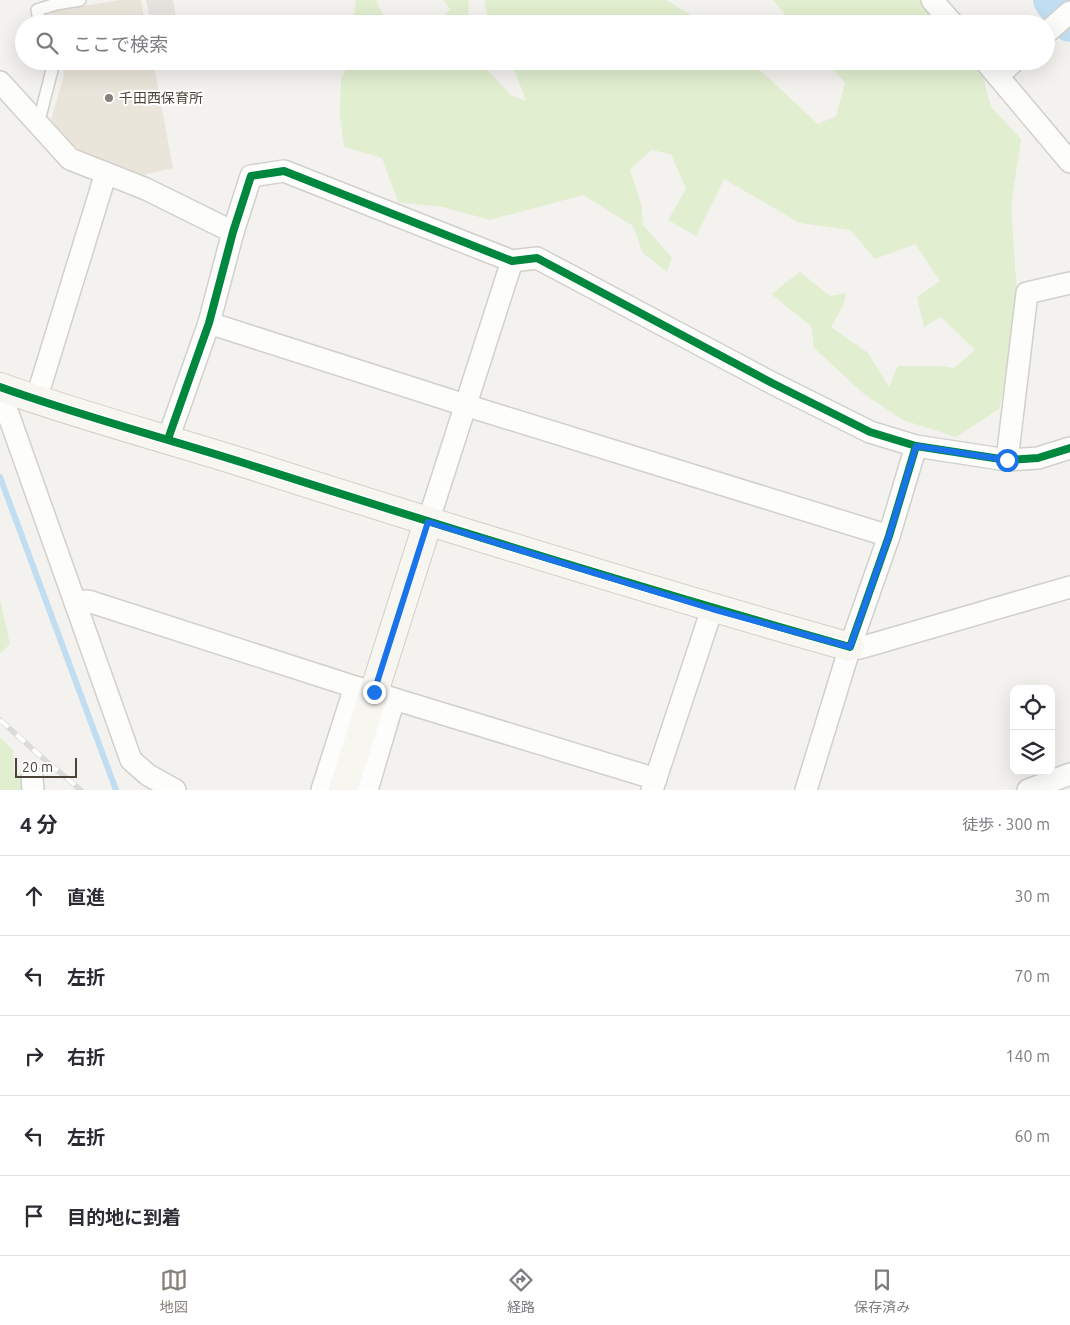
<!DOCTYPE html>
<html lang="ja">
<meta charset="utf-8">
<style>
:root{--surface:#fff;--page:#f7f7f7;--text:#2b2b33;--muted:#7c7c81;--line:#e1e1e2;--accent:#868178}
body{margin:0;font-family:Ubuntu,"Noto Sans JP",sans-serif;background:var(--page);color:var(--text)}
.controls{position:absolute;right:15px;bottom:15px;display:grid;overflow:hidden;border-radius:10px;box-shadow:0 5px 20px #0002}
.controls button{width:45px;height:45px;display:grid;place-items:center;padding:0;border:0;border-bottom:1px solid var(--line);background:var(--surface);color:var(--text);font:25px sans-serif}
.scale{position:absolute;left:15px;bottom:12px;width:62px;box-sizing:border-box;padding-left:5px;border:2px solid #4b4439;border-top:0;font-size:14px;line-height:18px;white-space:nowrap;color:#4b4439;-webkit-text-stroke:4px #fff;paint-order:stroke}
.stop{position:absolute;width:15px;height:15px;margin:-11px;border:4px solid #1a73e8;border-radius:50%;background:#fff}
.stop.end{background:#1a73e8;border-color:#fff;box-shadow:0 1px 5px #0008}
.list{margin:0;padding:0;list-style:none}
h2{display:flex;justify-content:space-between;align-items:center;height:65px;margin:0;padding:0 20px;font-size:21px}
h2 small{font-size:16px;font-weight:400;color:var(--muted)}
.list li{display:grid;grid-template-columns:32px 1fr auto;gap:15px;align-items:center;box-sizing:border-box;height:80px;padding:0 20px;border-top:1px solid var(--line)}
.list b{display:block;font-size:19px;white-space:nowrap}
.list em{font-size:16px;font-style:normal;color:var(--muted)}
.icon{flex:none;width:28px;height:28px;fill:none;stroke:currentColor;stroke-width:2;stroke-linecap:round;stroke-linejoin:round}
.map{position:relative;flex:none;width:1070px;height:790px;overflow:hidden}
.search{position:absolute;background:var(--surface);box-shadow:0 5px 20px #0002;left:15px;right:15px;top:15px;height:55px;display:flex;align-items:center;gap:12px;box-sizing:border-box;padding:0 18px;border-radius:28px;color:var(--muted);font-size:19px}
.sheet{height:465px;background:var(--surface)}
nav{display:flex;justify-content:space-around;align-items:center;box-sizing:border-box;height:70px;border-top:1px solid var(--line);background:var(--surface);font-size:14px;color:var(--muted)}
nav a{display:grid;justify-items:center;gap:2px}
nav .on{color:var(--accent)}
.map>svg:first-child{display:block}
</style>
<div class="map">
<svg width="1070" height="790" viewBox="0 0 1070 790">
<rect width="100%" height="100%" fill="#f4f2ee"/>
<g fill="#eae5da">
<polygon points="119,0 141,0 145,24 48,24 46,16 54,11"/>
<polygon points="62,61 153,61 173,168 139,176 80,151 72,144 51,120 64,75"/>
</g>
<g fill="#e1eecf">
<polygon points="356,0 376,0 387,24 353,24"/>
<polygon points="444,0 469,0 468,13 476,24 437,24 450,9"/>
<polygon points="485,0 666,0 690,14 698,24 488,24"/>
<polygon points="773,0 922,0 944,24 793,24"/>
<polygon points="350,61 485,61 488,71 511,95 526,101 511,61 750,61 818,124 836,116 845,83 826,61 979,61 991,107 1021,139 1011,206 1017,293 1013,348 999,409 956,437 903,420 864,394 814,348 811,326 771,294 800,272 830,296 846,293 843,306 831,327 868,353 889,387 898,366 941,366 954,368 975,350 941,317 924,327 917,297 940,281 915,244 875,259 850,230 800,223 724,179 696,236 668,220 686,189 671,154 651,150 630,170 641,204 643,225 672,258 667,272 643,253 633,226 583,195 490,220 443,207 398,202 382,158 344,147 340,117 341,79"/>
<polygon points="0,600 10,644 0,654"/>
<polygon points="0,737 13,750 14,774 28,776 34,790 0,790"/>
</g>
<polygon fill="#e6e3df" points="146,0 173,0 177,24 151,24"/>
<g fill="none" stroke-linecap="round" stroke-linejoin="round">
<polyline stroke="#c0ddf1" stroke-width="6" points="0,477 116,790"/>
<polyline stroke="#c0ddf1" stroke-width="38" points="1052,0 1070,23"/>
<defs>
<g id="lane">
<polyline points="40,24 37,10 56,4 80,0"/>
<polyline points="36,121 41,113 53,66 52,61"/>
</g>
<g id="street">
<polyline points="932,0 953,24"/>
<polyline points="1046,33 1070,12"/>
<polyline points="985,61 1070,162"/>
<polyline points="998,76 1014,61"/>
<polyline points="0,82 70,159 146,189 233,232"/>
<polyline points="209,323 465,405 889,536"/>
<polyline points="0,391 131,760 148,775 175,790"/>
<polyline points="36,400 106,173"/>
<polyline points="168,439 209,323 233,232 251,176 284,171 512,261 537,258 772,383 870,432 916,446 1007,460 1038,458 1070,448"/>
<polyline points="1007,460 1027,293 1070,283"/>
<polyline points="428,522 512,261"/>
<polyline points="75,602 88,601 355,687 656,779"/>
<polyline points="850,647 889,536 916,446"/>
<polyline points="32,777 33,790"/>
<polyline points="322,790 355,687"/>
<polyline points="367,790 394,699"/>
<polyline points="652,790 712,609"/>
<polyline points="806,790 850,647 860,648 1070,587"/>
<polyline points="1028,790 1070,774"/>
</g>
<g id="secondary">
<path d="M0,387C81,416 165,438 247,464C447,528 648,590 850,647"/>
<polyline points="343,790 428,522"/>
</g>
</defs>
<use href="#lane" stroke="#d2d0cb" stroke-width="14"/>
<use href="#street" stroke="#d2d0cb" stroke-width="24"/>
<use href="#secondary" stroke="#d3cfc5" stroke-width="30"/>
<use href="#lane" stroke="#fdfdfc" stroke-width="11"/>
<use href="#street" stroke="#fdfdfc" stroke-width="21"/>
<use href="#secondary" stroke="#f7f6f1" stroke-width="28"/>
<defs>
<polyline id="rail" points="0,720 45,760 81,790"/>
</defs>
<use href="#rail" stroke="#dbdbda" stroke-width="5.5"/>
<use href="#rail" stroke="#fff" stroke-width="4" stroke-dasharray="11" stroke-linecap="butt"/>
<defs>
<g id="cycleway">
<path d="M0,387C81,416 165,438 247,464C447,528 648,590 850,647L889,536L916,446"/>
<polyline points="168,439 209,323 233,232 251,176 284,171 512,261 537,258 772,383 870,432 916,446 1007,460 1038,458 1070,448"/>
</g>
</defs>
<use href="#cycleway" stroke="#fff" stroke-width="11"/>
<use href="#cycleway" stroke="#00873e" stroke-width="8"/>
</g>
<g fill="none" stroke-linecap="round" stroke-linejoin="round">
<polyline stroke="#1a73e8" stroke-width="6" points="374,692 428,522 712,609 850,647 889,536 916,446 1007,460"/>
</g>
<circle fill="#868178" stroke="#fff" stroke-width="2" cx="109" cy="98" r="5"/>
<g text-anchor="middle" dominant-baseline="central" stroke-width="4" stroke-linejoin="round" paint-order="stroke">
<g font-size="14" fill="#4b4439" stroke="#fff" text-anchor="start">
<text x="119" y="98">千田西保育所</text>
</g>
</g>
</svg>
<div class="controls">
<button><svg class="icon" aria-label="locate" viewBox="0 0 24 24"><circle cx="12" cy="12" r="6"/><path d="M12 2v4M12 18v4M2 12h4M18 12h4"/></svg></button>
<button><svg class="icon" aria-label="layers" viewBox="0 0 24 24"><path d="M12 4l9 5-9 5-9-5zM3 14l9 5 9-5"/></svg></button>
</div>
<div class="scale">20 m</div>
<div class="stop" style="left:1007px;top:460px"></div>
<div class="stop end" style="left:374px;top:692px"></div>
<div class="search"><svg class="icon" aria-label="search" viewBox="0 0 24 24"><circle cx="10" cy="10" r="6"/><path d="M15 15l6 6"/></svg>ここで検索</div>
</div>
<section class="sheet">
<h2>4 分<small>徒歩 · 300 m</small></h2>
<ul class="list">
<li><svg class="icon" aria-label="ahead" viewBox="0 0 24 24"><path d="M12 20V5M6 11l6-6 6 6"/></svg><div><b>直進</b></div><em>30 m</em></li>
<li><svg class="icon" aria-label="left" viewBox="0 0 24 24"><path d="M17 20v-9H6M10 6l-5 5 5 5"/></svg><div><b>左折</b></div><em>70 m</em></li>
<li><svg class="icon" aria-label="right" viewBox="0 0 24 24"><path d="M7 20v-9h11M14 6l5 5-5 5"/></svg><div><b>右折</b></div><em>140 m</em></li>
<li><svg class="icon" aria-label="left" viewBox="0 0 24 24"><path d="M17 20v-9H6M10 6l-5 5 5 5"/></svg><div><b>左折</b></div><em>60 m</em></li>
<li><svg class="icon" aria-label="arrive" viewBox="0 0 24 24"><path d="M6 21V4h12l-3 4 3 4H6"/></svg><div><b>目的地に到着</b></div></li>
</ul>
</section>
<nav>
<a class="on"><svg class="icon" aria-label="map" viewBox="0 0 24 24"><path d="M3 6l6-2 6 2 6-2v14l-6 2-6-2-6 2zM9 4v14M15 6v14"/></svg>地図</a>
<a><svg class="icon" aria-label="directions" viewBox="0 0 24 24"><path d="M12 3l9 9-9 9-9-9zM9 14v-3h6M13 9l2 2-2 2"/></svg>経路</a>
<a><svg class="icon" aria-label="saved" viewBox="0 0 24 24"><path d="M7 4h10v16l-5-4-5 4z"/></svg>保存済み</a>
</nav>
